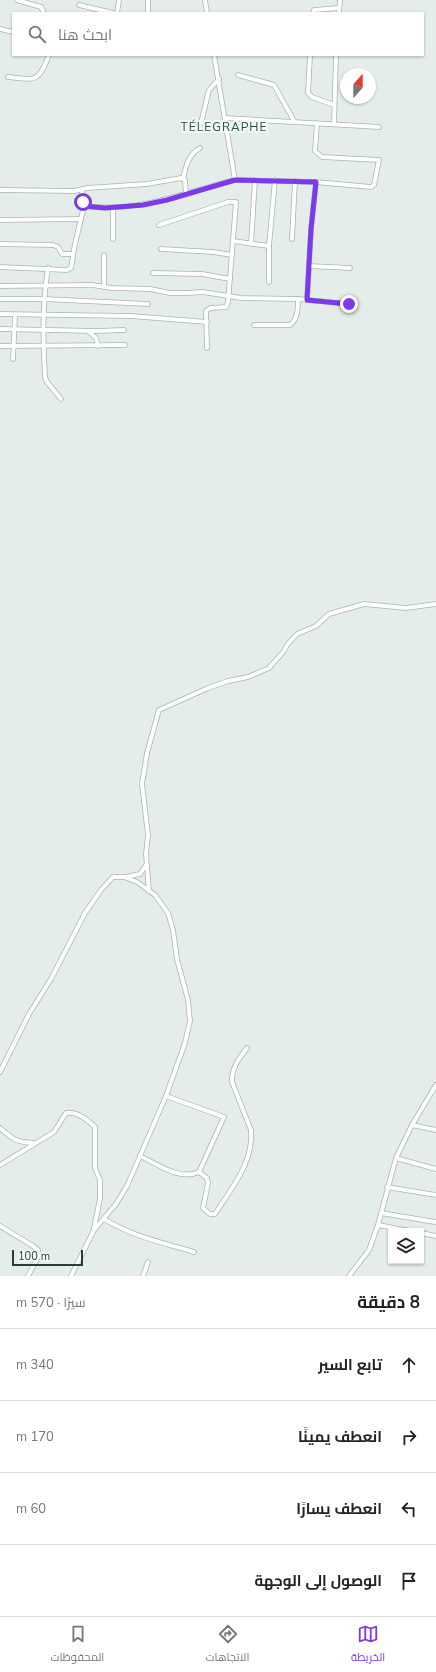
<!DOCTYPE html>
<html lang="ar">
<meta charset="utf-8">
<style>
:root{--surface:#fff;--page:#f2f2f2;--text:#222;--muted:#767676;--line:#e0e0e0;--accent:#7c3aed}
body{margin:0;font-family:"Nunito Sans",Cairo,sans-serif;background:var(--page);color:var(--text);direction:rtl}
.controls{position:absolute;right:12px;bottom:12px;display:grid;overflow:hidden;border-radius:0px;box-shadow:0 1px 3px #0004}
.controls button{width:36px;height:36px;display:grid;place-items:center;padding:0;border:0;border-bottom:1px solid var(--line);background:var(--surface);color:var(--text);font:20px sans-serif}
.compass{position:absolute;left:340px;top:68px;width:36px;height:36px;border-radius:50%;background:var(--surface);box-shadow:0 1px 3px #0004;rotate:21deg}
.scale{position:absolute;left:12px;bottom:10px;width:71px;box-sizing:border-box;padding-left:4px;border:2px solid #243e39;border-top:0;font-size:11px;line-height:14px;white-space:nowrap;color:#243e39;-webkit-text-stroke:3px #f4f9f7;paint-order:stroke}
.stop{position:absolute;width:12px;height:12px;margin:-9px;border:3px solid #7c3aed;border-radius:50%;background:#fff}
.stop.end{background:#7c3aed;border-color:#fff;box-shadow:0 1px 4px #0008}
.list{margin:0;padding:0;list-style:none}
h2{display:flex;justify-content:space-between;align-items:center;height:52px;margin:0;padding:0 16px;font-size:17px}
h2 small{font-size:13px;font-weight:400;color:var(--muted)}
.list li{display:grid;grid-template-columns:26px 1fr auto;gap:12px;align-items:center;box-sizing:border-box;height:72px;padding:0 16px;border-top:1px solid var(--line)}
.list b{display:block;font-size:15px;white-space:nowrap}
.list em{font-size:13px;font-style:normal;color:var(--muted)}
.icon{flex:none;width:22px;height:22px;fill:none;stroke:currentColor;stroke-width:2;stroke-linecap:round;stroke-linejoin:round}
.map{position:relative;flex:none;width:436px;height:1276px;overflow:hidden;direction:ltr}
.search{position:absolute;background:var(--surface);box-shadow:0 1px 3px #0004;left:12px;right:12px;top:12px;height:44px;display:flex;align-items:center;gap:10px;box-sizing:border-box;padding:0 14px;border-radius:0px;color:var(--muted);font-size:15px}
.sheet{height:340px;background:var(--surface)}
nav{display:flex;justify-content:space-around;align-items:center;box-sizing:border-box;height:56px;border-top:1px solid var(--line);background:var(--surface);font-size:11px;color:var(--muted)}
nav a{display:grid;justify-items:center;gap:2px}
nav .on{color:var(--accent)}
.map>svg:first-child{display:block}
</style>
<div class="map">
<svg width="436" height="1276" viewBox="0 0 436 1276">
<rect width="100%" height="100%" fill="#e4edea"/>
<g fill="none" stroke-linecap="round" stroke-linejoin="round">
<defs>
<g id="street">
<polyline points="17,0 41,7 44,13"/>
<polyline points="205,0 207,13"/>
<polyline points="79,5 113,13"/>
<polyline points="117,13 119,0"/>
<polyline points="148,13 148,0"/>
<polyline points="313,13 314,10 339,8"/>
<polyline points="339,13 340,0"/>
<polyline points="0,29 13,32"/>
<polyline points="310,55 308,93 312,97 334,105"/>
<polyline points="238,75 274,85 294,121"/>
<path d="M8,77C36,80 38,83 49,55"/>
<polyline points="225,118 379,127"/>
<polyline points="201,123 209,90 219,79"/>
<polyline points="334,124 336,55"/>
<path d="M183,179C186,166 188,155 200,148"/>
<polyline points="235,180 316,182 371,187 374,185 379,160 322,157 315,151 317,123"/>
<polyline points="0,190 75,191 87,188 147,184 181,178 185,180 186,194"/>
<path d="M84,206C139,213 183,193 235,180L214,55"/>
<polyline points="0,220 81,219"/>
<polyline points="159,225 228,202 236,202 228,302 226,307 210,308 206,311 207,348"/>
<polyline points="113,239 113,208"/>
<polyline points="292,239 295,181"/>
<polyline points="233,241 269,246 275,180"/>
<polyline points="0,244 53,245 58,247 62,254 73,254"/>
<polyline points="251,244 255,180"/>
<polyline points="161,249 213,252 232,255"/>
<polyline points="104,255 104,287"/>
<polyline points="309,266 350,268"/>
<polyline points="0,267 67,270 71,268 75,244 84,206 82,190"/>
<path d="M48,268C42,305 43,340 45,377L47,382L61,399"/>
<polyline points="153,273 202,274 230,279"/>
<polyline points="269,282 269,246"/>
<polyline points="0,286 92,285 112,288 150,289 170,293 187,293 203,292 241,298 298,299 349,304"/>
<polyline points="0,299 44,299 148,304"/>
<polyline points="307,300 311,229 316,182"/>
<polyline points="0,314 131,316 207,322"/>
<path d="M254,325H290C298,319 298,308 298,299"/>
<polyline points="0,329 96,331 124,330"/>
<polyline points="89,332 96,338 98,346"/>
<polyline points="0,346 125,345"/>
<polyline points="13,359 15,315"/>
<polyline points="126,877 140,874 146,865"/>
<polyline points="149,891 146,854 148,835 142,784 147,753 159,710 208,688 228,681 248,677 269,668 284,651 287,645 297,634 316,626 329,614 364,604 406,608 436,604"/>
<polyline points="0,1072 29,1014 51,979 85,913 101,890 113,877 124,877 137,882 155,895 168,913 173,930 177,959 188,1000 190,1021 185,1043 166,1096 127,1186 116,1204 94,1230 71,1276"/>
<polyline points="412,1125 436,1130"/>
<path d="M0,1128C15,1141 16,1142 36,1143"/>
<path d="M140,1156C157,1164 180,1181 199,1172L224,1117L166,1096"/>
<polyline points="396,1158 436,1169"/>
<path d="M0,1165L54,1132L66,1113C77,1111 88,1120 95,1127V1168L100,1180V1198L94,1229"/>
<path d="M199,1172L207,1178L208,1183L203,1208L210,1214H215C231,1189 254,1162 251,1130L232,1082C231,1069 239,1058 247,1048"/>
<polyline points="387,1187 436,1195"/>
<polyline points="381,1213 435,1222"/>
<path d="M104,1219C134,1237 161,1242 194,1252"/>
<polyline points="378,1225 410,1231"/>
<polyline points="0,1226 33,1246 38,1250 39,1255 28,1276"/>
<polyline points="421,1233 436,1236"/>
<polyline points="143,1276 148,1262"/>
<polyline points="349,1276 369,1250 378,1225 396,1158 412,1125 436,1085"/>
</g>
</defs>
<use href="#street" stroke="#a7b5b1" stroke-width="5.5"/>
<use href="#street" stroke="#fff" stroke-width="4"/>
</g>
<g fill="none" stroke-linecap="round" stroke-linejoin="round">
<polyline stroke="#7c3aed" stroke-width="5" points="83,202 84,206 105,208 143,205 167,200 235,180 316,182 311,229 307,300 349,304"/>
</g>
<g text-anchor="middle" dominant-baseline="central" stroke-width="4" stroke-linejoin="round" paint-order="stroke">
<g font-size="12" letter-spacing="1" fill="#205048" stroke="#f4f9f7">
<text x="224" y="127">TÉLEGRAPHE</text>
</g>
</g>
</svg>
<div class="controls">
<button><svg class="icon" aria-label="layers" viewBox="0 0 24 24"><path d="M12 4l9 5-9 5-9-5zM3 14l9 5 9-5"/></svg></button>
</div>
<svg class="compass" viewBox="-18 -18 36 36"><path d="M0-13l5 13h-10z" fill="#e53935"/><path d="M0 13l5-13h-10z" fill="#767676"/></svg>
<div class="scale">100 m</div>
<div class="stop" style="left:83px;top:202px"></div>
<div class="stop end" style="left:349px;top:304px"></div>
<div class="search"><svg class="icon" aria-label="search" viewBox="0 0 24 24"><circle cx="10" cy="10" r="6"/><path d="M15 15l6 6"/></svg>ابحث هنا</div>
</div>
<section class="sheet">
<h2>8 دقيقة<small>سيرًا · 570 m</small></h2>
<ul class="list">
<li><svg class="icon" aria-label="ahead" viewBox="0 0 24 24"><path d="M12 20V5M6 11l6-6 6 6"/></svg><div><b>تابع السير</b></div><em>340 m</em></li>
<li><svg class="icon" aria-label="right" viewBox="0 0 24 24"><path d="M7 20v-9h11M14 6l5 5-5 5"/></svg><div><b>انعطف يمينًا</b></div><em>170 m</em></li>
<li><svg class="icon" aria-label="left" viewBox="0 0 24 24"><path d="M17 20v-9H6M10 6l-5 5 5 5"/></svg><div><b>انعطف يسارًا</b></div><em>60 m</em></li>
<li><svg class="icon" aria-label="arrive" viewBox="0 0 24 24"><path d="M6 21V4h12l-3 4 3 4H6"/></svg><div><b>الوصول إلى الوجهة</b></div></li>
</ul>
</section>
<nav>
<a class="on"><svg class="icon" aria-label="map" viewBox="0 0 24 24"><path d="M3 6l6-2 6 2 6-2v14l-6 2-6-2-6 2zM9 4v14M15 6v14"/></svg>الخريطة</a>
<a><svg class="icon" aria-label="directions" viewBox="0 0 24 24"><path d="M12 3l9 9-9 9-9-9zM9 14v-3h6M13 9l2 2-2 2"/></svg>الاتجاهات</a>
<a><svg class="icon" aria-label="saved" viewBox="0 0 24 24"><path d="M7 4h10v16l-5-4-5 4z"/></svg>المحفوظات</a>
</nav>
